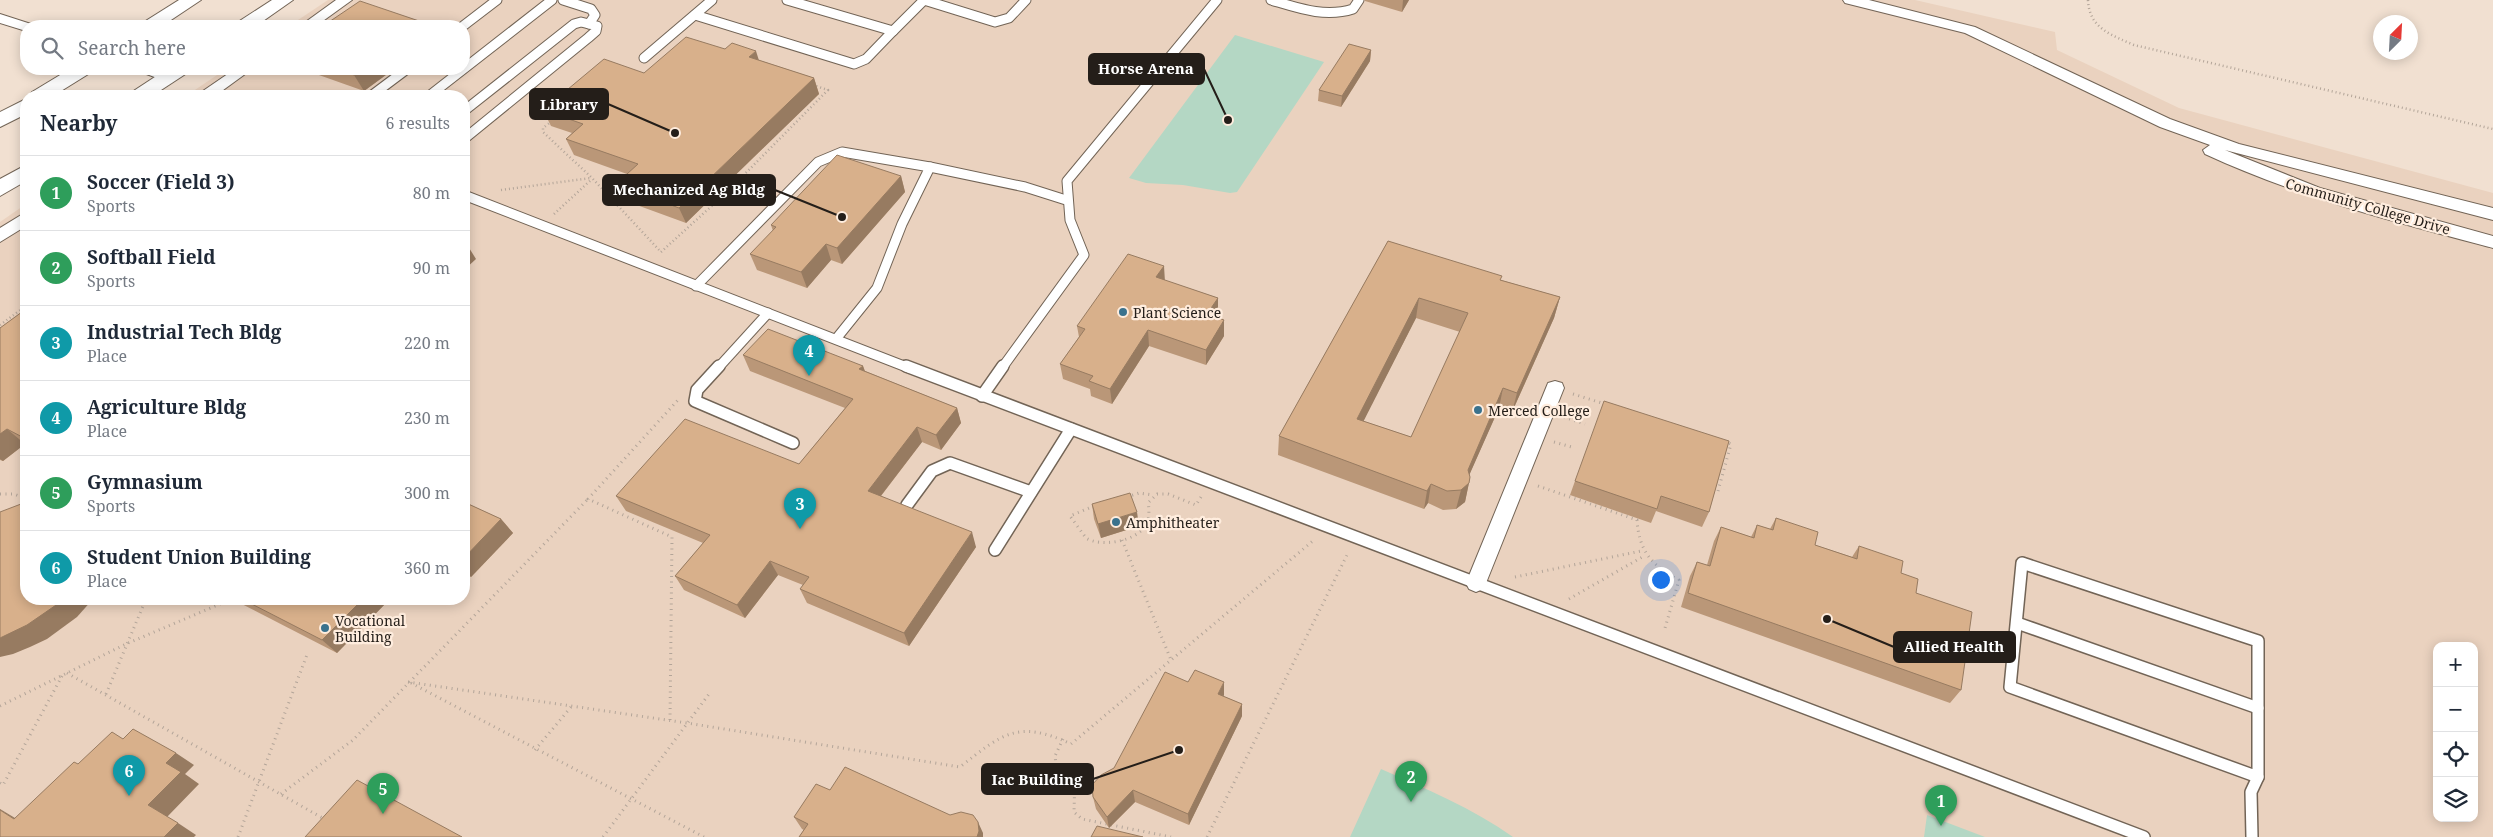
<!DOCTYPE html>
<meta charset="utf-8">
<style>
:root{--surface:#fff;--page:#f6f6f7;--text:#1f2937;--muted:#747a83;--line:#e0e1e3;--accent:#3a728d}
body{margin:0;font-family:"Noto Serif",serif;background:var(--page);color:var(--text)}
.controls{position:absolute;right:15px;bottom:15px;display:grid;overflow:hidden;border-radius:10px;box-shadow:0 2px 12px #0003}
.controls button{width:45px;height:45px;display:grid;place-items:center;padding:0;border:0;border-bottom:1px solid var(--line);background:var(--surface);color:var(--text);font:25px sans-serif}
.compass{position:absolute;left:2373px;top:15px;width:45px;height:45px;border-radius:50%;background:var(--surface);box-shadow:0 2px 12px #0003;rotate:24deg}
.you{position:absolute;left:1660px;top:579px;width:18px;height:18px;margin:-12px;border:4px solid #fff;border-radius:50%;background:#1a73e8;box-shadow:0 0 0 8px #1a73e833}
.badge{display:grid;place-items:center;width:32px;height:32px;border-radius:50%;background:var(--accent);color:#fff;font-size:16px;font-weight:700}
.pin{position:absolute;translate:-50% -41px;filter:drop-shadow(0 1px 2px #0008)}
.pin::after{content:'';position:absolute;top:26px;width:18px;height:15px;background:inherit;clip-path:polygon(0 0,100% 0,50% 100%)}
.list{margin:0;padding:0;list-style:none}
h2{display:flex;justify-content:space-between;align-items:center;height:65px;margin:0;padding:0 20px;font-size:21px}
h2 small{font-size:16px;font-weight:400;color:var(--muted)}
.list li{display:grid;grid-template-columns:32px 1fr auto;gap:15px;align-items:center;box-sizing:border-box;height:75px;padding:0 20px;border-top:1px solid var(--line)}
.list b{display:block;font-size:19px;white-space:nowrap}
.list p{margin:0;font-size:16px;white-space:nowrap;color:var(--muted)}
.list em{font-size:16px;font-style:normal;color:var(--muted)}
.icon{flex:none;width:28px;height:28px;fill:none;stroke:currentColor;stroke-width:2;stroke-linecap:round;stroke-linejoin:round}
.map{position:relative;flex:none;width:2493px;height:837px;overflow:hidden}
.search{position:absolute;background:var(--surface);box-shadow:0 2px 12px #0003;left:20px;top:20px;width:450px;height:55px;display:flex;align-items:center;gap:12px;box-sizing:border-box;padding:0 18px;border-radius:20px;color:var(--muted);font-size:19px}
.panel{position:absolute;background:var(--surface);box-shadow:0 2px 12px #0003;left:20px;top:90px;width:450px;height:515px;border-radius:20px}
.map>svg:first-child{display:block}
</style>
<div class="map">
<svg width="2493" height="837" viewBox="0 0 2493 837">
<rect width="100%" height="100%" fill="#f1e0d1"/>
<path fill="#ead2bf" fill-rule="evenodd" d="M328,0H1915L2055,32L2057,50L2179,108L2493,193V837H0V222L26,204V599H464V96H186L226,69H464V26H289ZM2437,646H2474V818H2437Z"/>
<g fill="#b4d7c4">
<polygon points="1235,35 1324,62 1237,192 1230,193 1183,185 1146,183 1129,178"/>
<path d="M1381,769C1427,789 1472,808 1513,837H1350Z"/>
<polygon points="1927,815 1985,837 1924,837"/>
</g>
<g fill="none" stroke-linecap="round" stroke-linejoin="round">
<defs>
<g id="service-far1">
<polyline points="563,0 591,9 595,15 589,24"/>
<polyline points="787,0 893,31 924,0 995,22 1009,18 1026,0"/>
<path d="M1271,0C1298,8 1325,18 1353,9L1359,0"/>
<polyline points="695,15 854,64 866,59 893,31"/>
<polyline points="463,26 497,0"/>
<polyline points="644,58 712,0"/>
<polyline points="371,96 407,69"/>
<polyline points="429,96 552,0"/>
<polyline points="464,111 574,24 581,22 597,26 596,31 588,38 464,139"/>
<polyline points="930,167 1025,187 1066,200"/>
<polyline points="464,195 909,368"/>
<polyline points="696,286 818,162 842,152 930,167 902,224 877,288 836,339"/>
<polyline points="718,368 768,313"/>
<polyline points="1002,368 1084,255 1070,220 1067,181 1217,0"/>
</g>
<g id="service">
<polyline points="719,366 697,390 695,401 793,443"/>
<polyline points="906,366 2144,837"/>
<polyline points="982,396 1003,366"/>
<polyline points="907,505 932,471 950,463 1031,492"/>
<polyline points="995,550 1071,429"/>
<polygon points="2022,563 2258,641 2258,777 2010,687"/>
<polyline points="2017,623 2258,708"/>
<polyline points="2252,837 2251,792 2258,777"/>
</g>
<g id="minor">
<polygon points="336,0 352,0 316,26 300,26"/>
<path d="M1843,0H1869L1975,27L2170,119L2239,144L2493,208V220L2225,150L2320,188L2493,236V248C2395,222 2298,197 2205,154L2203,150L2210,145L2160,127L1965,33L1845,3Z"/>
<polygon points="0,14 31,24 33,26 26,26 26,31 0,23"/>
<path d="M139,69C150,69 168,66 176,77L168,82L141,72Z"/>
<polygon points="235,69 252,69 215,96 198,96 200,93"/>
<polygon points="26,212 26,226 0,242 0,228"/>
<polygon points="1555,381 1562,383 1564,388 1486,583 1483,589 1476,592 1469,589 1466,583 1546,388 1548,383"/>
</g>
<g id="tertiary">
<polygon points="179,0 201,0 162,26 141,26 144,22"/>
<polygon points="272,0 293,0 256,26 235,26 238,22"/>
<polygon points="70,69 92,69 90,73 53,96 30,96 32,92"/>
<polygon points="167,69 189,69 187,73 152,96 130,96 132,92"/>
<polygon points="26,99 26,114 0,127 0,112"/>
<polygon points="26,165 26,181 0,196 0,179"/>
</g>
</defs>
<use href="#service-far1" stroke="#726456" stroke-width="11"/>
<use href="#service" stroke="#726456" stroke-width="14"/>
<use href="#minor" stroke="#726456" stroke-width="2"/>
<use href="#tertiary" stroke="#726456" stroke-width="2"/>
<g stroke="#b3a599" stroke-width="2.5" stroke-dasharray="1 3" stroke-linecap="butt">
<path d="M2088,0C2089,28 2111,35 2134,45L2493,129"/>
<polyline points="552,121 543,128 543,132 592,178 661,252"/>
<polyline points="501,190 591,178"/>
<polyline points="554,214 592,179"/>
<polyline points="661,252 726,193 828,90 813,85"/>
<polyline points="0,325 26,306"/>
</g>
<g stroke="#b3a599" stroke-width="3" stroke-dasharray="1 4.5" stroke-linecap="butt">
<polyline points="1573,394 1605,404"/>
<polyline points="1564,417 1585,424"/>
<polyline points="1554,442 1575,448"/>
<path d="M1538,486L1637,520C1639,551 1652,566 1679,580L1665,628"/>
<polyline points="1718,491 1731,444 1726,442"/>
<polyline points="0,494 14,494 26,499"/>
<polyline points="1127,497 1139,493 1153,495"/>
<path d="M1094,506L1070,516L1086,538C1102,548 1141,541 1148,521C1150,515 1148,508 1149,502L1157,494H1168L1196,505L1201,497"/>
<polyline points="1122,540 1171,660"/>
<polyline points="1515,577 1641,551"/>
<polyline points="1569,599 1644,556"/>
<polyline points="67,673 326,820"/>
<path d="M408,682L687,723L960,767C1002,734 1018,719 1071,744L1314,540"/>
<polyline points="411,683 704,837"/>
<polyline points="106,694 146,599"/>
<polyline points="0,706 126,644 220,604"/>
<polyline points="670,720 672,537 588,499 678,400"/>
<polyline points="1063,739 1055,756 1056,764 1075,774 1074,812 1082,819 1171,837"/>
<polyline points="535,750 571,707"/>
<polyline points="0,783 3,785 62,676"/>
<polyline points="281,794 353,740 588,499"/>
<polyline points="238,837 308,652"/>
<polyline points="603,837 709,694"/>
<polyline points="1207,837 1348,553"/>
</g>
<use href="#service-far1" stroke="#fff" stroke-width="9"/>
<use href="#service" stroke="#fff" stroke-width="11"/>
<use href="#minor" fill="#fff" fill-rule="evenodd"/>
<use href="#tertiary" fill="#fff" fill-rule="evenodd"/>
</g>
<g fill="#ba9778" fill-rule="evenodd">
<polygon points="1365,0 1409,0 1402,12 1365,1"/>
<polygon points="1371,50 1370,61 1341,107 1318,101 1319,90"/>
<polygon points="759,60 814,78 819,94 686,223 623,200 616,184 627,174 574,155 566,139 572,133 551,126 543,110 644,73"/>
<polygon points="302,69 394,69 364,91"/>
<polygon points="901,176 905,192 842,264 831,260 807,288 757,270 750,254 773,231 771,225"/>
<path d="M1388,241L1501,280L1560,297L1554,318L1512,412L1499,408L1469,475L1470,477L1465,502L1456,509L1443,510L1428,503L1424,509L1278,455L1279,436ZM1416,318L1460,332L1411,437L1363,421Z"/>
<polygon points="1164,266 1164,280 1218,298 1218,313 1216,317 1224,336 1206,365 1149,346 1112,404 1091,396 1090,389 1063,379 1060,364 1079,337 1077,326"/>
<polygon points="26,309 26,445 25,444 3,461 0,460 0,328"/>
<polygon points="743,355 863,366 865,371 957,408 961,423 941,450 922,442 881,496 976,547 909,646 807,603 800,589 803,585 778,575 745,618 684,590 675,576 703,543 626,511 616,496 799,464 845,408 750,371"/>
<polygon points="1729,441 1709,512 1702,527 1656,511 1651,523 1570,495 1575,481"/>
<polygon points="464,502 501,519 513,533 471,577 464,573"/>
<polygon points="1092,504 1139,526 1101,538 1094,519"/>
<polygon points="1776,518 1815,545 1852,557 1859,546 1901,573 1916,593 1961,690 1950,703 1681,607 1690,576 1697,562 1707,565 1714,541 1721,527 1751,537 1757,525 1770,529"/>
<polygon points="232,599 381,599 386,603 337,653"/>
<polygon points="1188,682 1224,695 1223,696 1242,704 1242,716 1189,825 1135,802 1109,828 1096,809 1093,797 1114,768"/>
<polygon points="830,790 983,833 983,837 799,837 804,830 802,829 794,817"/>
</g>
<g fill="#977b61">
<polygon points="1403,0 1409,0 1402,12"/>
<polygon points="425,23 427,26 421,26"/>
<polygon points="1371,50 1370,61 1341,107 1342,96"/>
<polygon points="756,51 761,67 749,57"/>
<polygon points="363,69 394,69 364,91 354,75"/>
<polygon points="814,78 819,94 686,223 679,208"/>
<polygon points="901,176 905,192 842,264 837,248"/>
<polygon points="466,243 476,259 464,270 464,245"/>
<polygon points="826,244 831,260 807,288 801,272"/>
<polygon points="1164,266 1165,282 1156,277"/>
<polygon points="1560,297 1554,318 1512,412 1517,393"/>
<polygon points="1218,298 1218,313 1208,330 1207,314"/>
<polygon points="1419,298 1416,318 1355,438 1357,419"/>
<polygon points="1224,320 1224,336 1206,365 1206,350"/>
<polygon points="1148,330 1149,346 1112,404 1110,389"/>
<polygon points="863,366 868,381 859,369"/>
<polygon points="1503,388 1499,408 1464,487 1469,483 1465,502 1456,509 1461,490 1468,470"/>
<polygon points="957,408 961,423 941,450 936,435"/>
<polygon points="917,427 922,442 873,506 868,491"/>
<polygon points="7,429 25,444 3,461 0,459 0,434"/>
<polygon points="1431,484 1428,503 1424,509 1427,491"/>
<polygon points="1137,512 1139,526 1101,538 1098,524"/>
<polygon points="501,519 513,533 471,577 464,568 464,558"/>
<polygon points="972,532 976,547 909,646 904,633"/>
<polygon points="770,561 778,575 745,618 737,605"/>
<polygon points="62,599 93,599 77,617 47,639 30,647 13,654 0,657 0,638"/>
<polygon points="363,599 381,599 386,603 337,653 322,640"/>
<polygon points="1224,682 1224,695 1218,707 1218,694"/>
<polygon points="1242,704 1242,716 1189,825 1188,814"/>
<polygon points="176,753 194,765 185,774 199,784 167,817 148,805 166,763"/>
<polygon points="1133,790 1135,802 1109,828 1107,817"/>
<polygon points="0,809 35,830 14,819 0,810"/>
<polygon points="978,822 983,833 983,837 977,837"/>
<polygon points="178,823 196,835 194,837 164,837"/>
</g>
<g fill="#d8b08b" stroke="#977b61" fill-rule="evenodd">
<polygon points="360,1 425,23 421,26 323,26"/>
<polygon points="686,37 725,49 732,43 756,51 749,57 814,78 679,208 616,184 638,164 566,139 583,124 543,110 604,59 644,73"/>
<polygon points="1349,44 1371,50 1342,96 1319,90"/>
<polygon points="336,69 363,69 354,75"/>
<polygon points="837,155 901,176 837,248 826,244 801,272 750,254 776,227 771,225"/>
<path d="M1388,241L1502,276L1500,280L1560,297L1517,393L1503,388L1468,470L1470,477L1469,483L1461,490L1447,491L1431,484L1427,491L1279,436ZM1419,298L1468,313L1411,437L1357,419Z"/>
<polygon points="1128,254 1164,266 1156,277 1218,298 1207,314 1224,320 1206,350 1148,330 1110,389 1089,381 1093,376 1060,364 1085,329 1077,326"/>
<polygon points="26,309 26,439 7,429 0,434 0,328"/>
<polygon points="768,329 863,366 859,369 957,408 936,435 917,427 868,491 972,532 904,633 800,589 809,577 770,561 737,605 675,576 710,535 616,496 685,419 799,464 853,399 743,355"/>
<polygon points="1604,401 1729,441 1709,512 1661,496 1657,509 1575,481"/>
<polygon points="1130,493 1137,512 1098,524 1092,504"/>
<polygon points="464,502 501,519 464,558"/>
<polygon points="21,504 26,504 26,599 62,599 59,603 27,625 0,638 0,512"/>
<polygon points="1776,518 1818,532 1815,545 1857,559 1859,546 1903,561 1901,573 1918,579 1916,593 1972,612 1961,690 1688,593 1697,562 1710,566 1721,527 1754,538 1757,525 1773,530"/>
<polygon points="242,599 363,599 322,640"/>
<polygon points="1195,670 1224,682 1218,694 1242,704 1188,814 1133,790 1107,817 1093,797 1092,785 1101,775 1114,768 1165,672 1188,682"/>
<polygon points="133,729 176,753 166,763 181,772 148,805 178,823 164,837 0,837 0,810 14,819 74,762 78,764 112,732 123,739"/>
<polygon points="845,767 950,815 961,812 973,815 978,822 979,831 977,837 799,837 808,824 794,817 816,784 830,790"/>
<polygon points="357,780 462,837 305,837"/>
<polygon points="1097,826 1143,837 1091,837"/>
</g>
<g fill="#3a728d" stroke="#ffedde" stroke-width="2">
<circle cx="1123" cy="312" r="5"/>
<circle cx="1478" cy="410" r="5"/>
<circle cx="1116" cy="522" r="5"/>
<circle cx="325" cy="628" r="5"/>
</g>
<g text-anchor="middle" dominant-baseline="central" stroke-width="4.5" stroke-linejoin="round" paint-order="stroke">
<g font-size="14" fill="#241e19" stroke="#ffedde">
<text transform="translate(2368 206) rotate(16)">Community College Drive</text>
</g>
<g font-size="14" fill="#241e19" stroke="#ffedde" text-anchor="start">
<text x="1133" y="312">Plant Science</text>
<text x="1488" y="410">Merced College</text>
<text x="1126" y="522">Amphitheater</text>
<text x="335" y="620">Vocational<tspan x="335" dy="16">Building</tspan></text>
</g>
</g>
<path fill="none" stroke="#241e19" stroke-width="2" d="M1228 120L1204 69M675 133L608 104M842 217L775 190M1827 619L1894 647M1179 750L1093 779"/>
<g fill="#241e19" stroke="#ffedde" stroke-width="2">
<circle cx="1228" cy="120" r="5"/>
<circle cx="675" cy="133" r="5"/>
<circle cx="842" cy="217" r="5"/>
<circle cx="1827" cy="619" r="5"/>
<circle cx="1179" cy="750" r="5"/>
</g>
<g fill="#241e19" stroke="#241e19" stroke-width="2">
<rect x="1089" y="54" width="115" height="30" rx="5"/>
<rect x="530" y="89" width="78" height="30" rx="5"/>
<rect x="603" y="175" width="172" height="30" rx="5"/>
<rect x="1894" y="632" width="121" height="30" rx="5"/>
<rect x="982" y="764" width="111" height="30" rx="5"/>
</g>
<g font-size="15" text-anchor="middle" font-weight="bold" fill="#fff">
<text x="1146" y="74">Horse Arena</text>
<text x="569" y="110">Library</text>
<text x="689" y="195">Mechanized Ag Bldg</text>
<text x="1954" y="652">Allied Health</text>
<text x="1037" y="785">Iac Building</text>
</g>
</svg>
<div class="controls">
<button>+</button>
<button>−</button>
<button><svg class="icon" aria-label="locate" viewBox="0 0 24 24"><circle cx="12" cy="12" r="6"/><path d="M12 2v4M12 18v4M2 12h4M18 12h4"/></svg></button>
<button><svg class="icon" aria-label="layers" viewBox="0 0 24 24"><path d="M12 4l9 5-9 5-9-5zM3 14l9 5 9-5"/></svg></button>
</div>
<svg class="compass" viewBox="-18 -18 36 36"><path d="M0-13l5 13h-10z" fill="#e53935"/><path d="M0 13l5-13h-10z" fill="#747a83"/></svg>
<div class="you"></div>
<div class="pin badge" style="left:1941px;top:826px;background:#2e9e5b">1</div>
<div class="pin badge" style="left:1411px;top:802px;background:#2e9e5b">2</div>
<div class="pin badge" style="left:800px;top:529px;background:#0f9aa8">3</div>
<div class="pin badge" style="left:809px;top:376px;background:#0f9aa8">4</div>
<div class="pin badge" style="left:383px;top:814px;background:#2e9e5b">5</div>
<div class="pin badge" style="left:129px;top:796px;background:#0f9aa8">6</div>
<div class="search"><svg class="icon" aria-label="search" viewBox="0 0 24 24"><circle cx="10" cy="10" r="6"/><path d="M15 15l6 6"/></svg>Search here</div>
<section class="panel">
<h2>Nearby<small>6 results</small></h2>
<ul class="list">
<li><span class="badge" style="background:#2e9e5b">1</span><div><b>Soccer (Field 3)</b><p>Sports</p></div><em>80 m</em></li>
<li><span class="badge" style="background:#2e9e5b">2</span><div><b>Softball Field</b><p>Sports</p></div><em>90 m</em></li>
<li><span class="badge" style="background:#0f9aa8">3</span><div><b>Industrial Tech Bldg</b><p>Place</p></div><em>220 m</em></li>
<li><span class="badge" style="background:#0f9aa8">4</span><div><b>Agriculture Bldg</b><p>Place</p></div><em>230 m</em></li>
<li><span class="badge" style="background:#2e9e5b">5</span><div><b>Gymnasium</b><p>Sports</p></div><em>300 m</em></li>
<li><span class="badge" style="background:#0f9aa8">6</span><div><b>Student Union Building</b><p>Place</p></div><em>360 m</em></li>
</ul>
</section>
</div>
